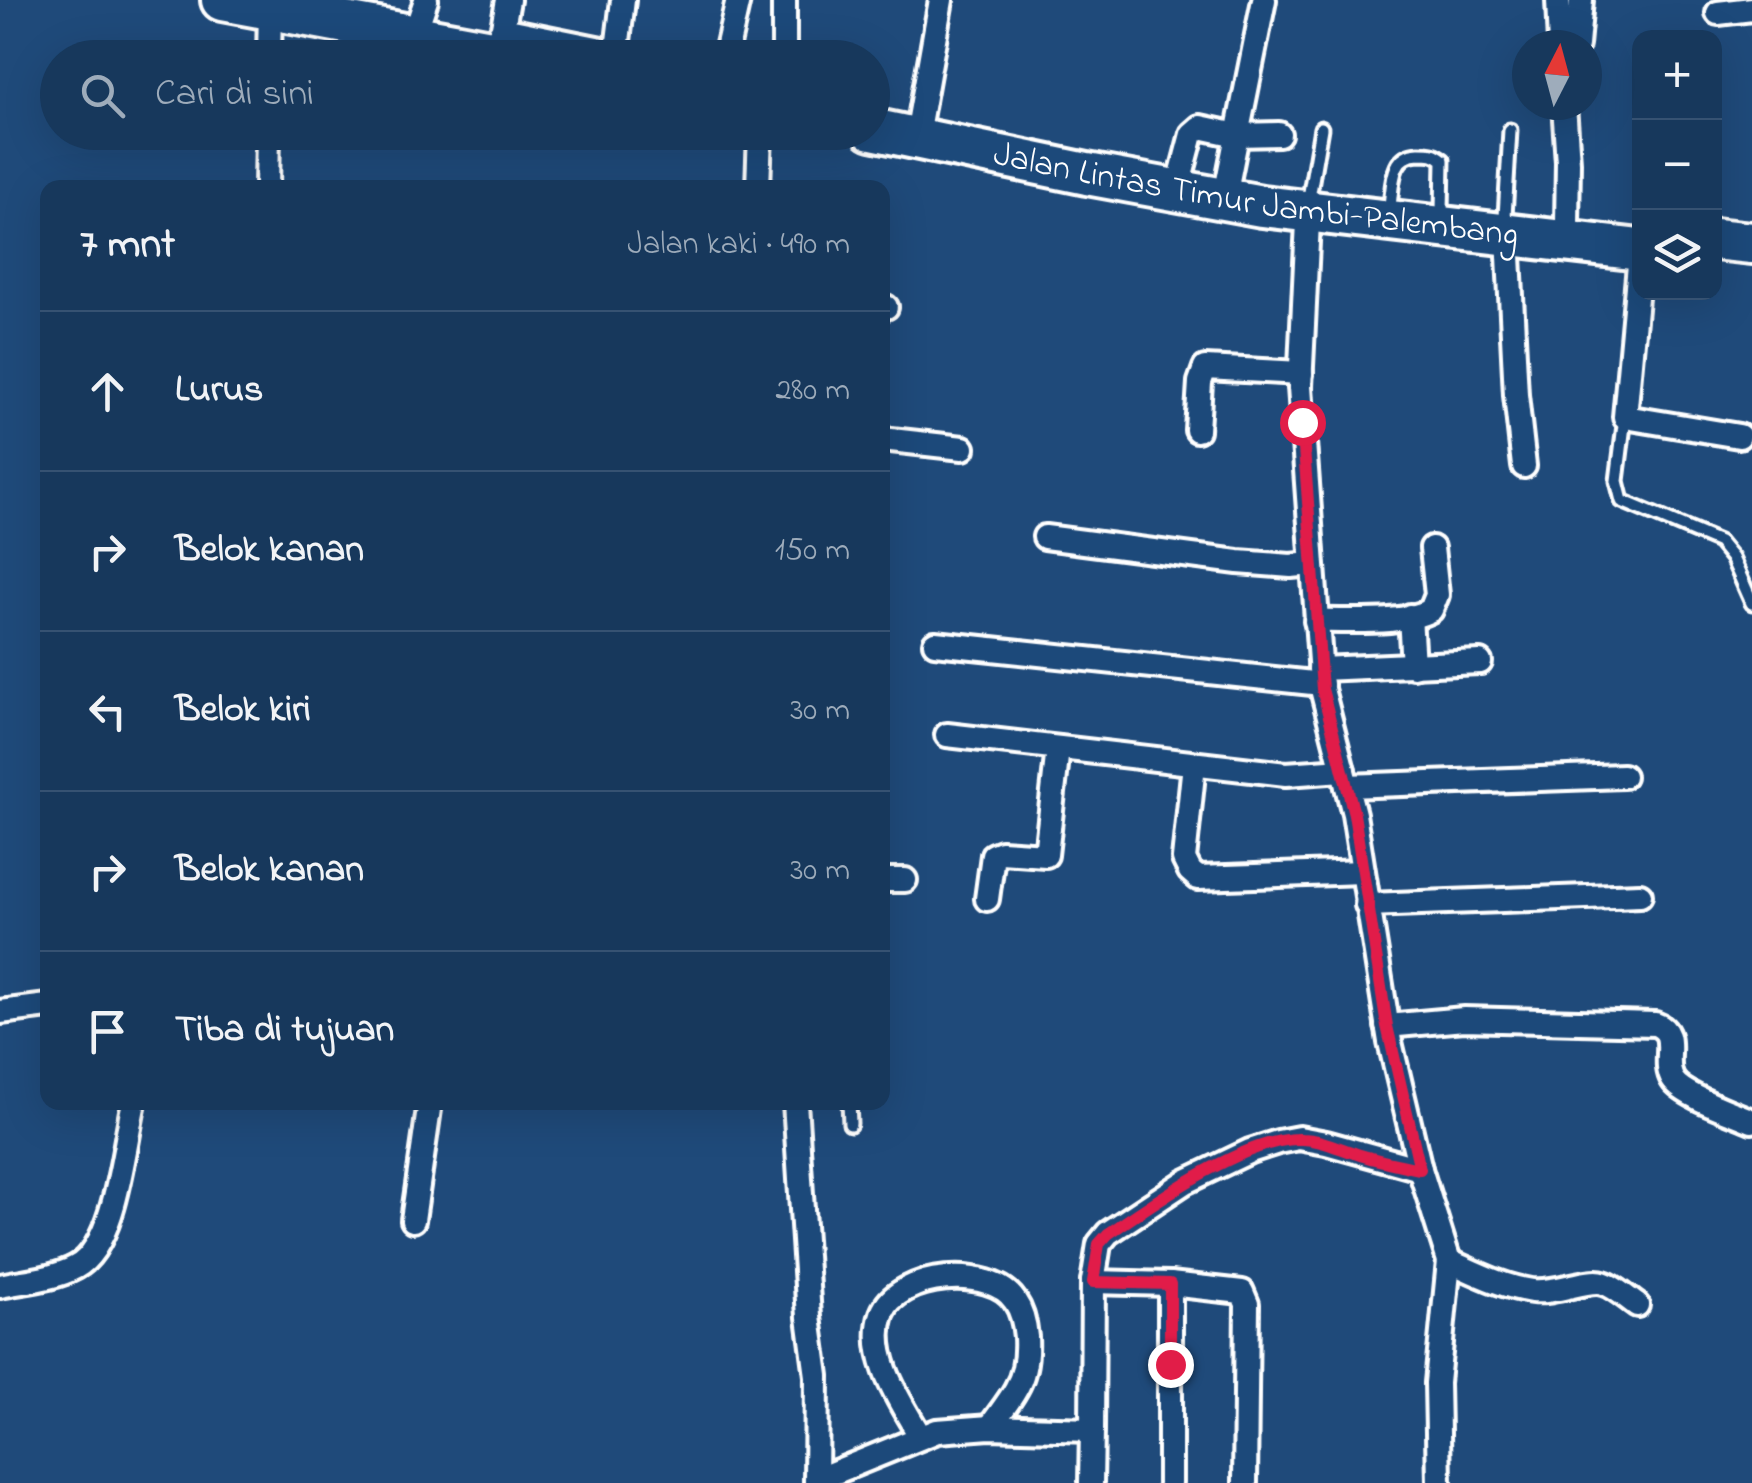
<!DOCTYPE html>
<html lang="id">
<meta charset="utf-8">
<style>
:root{--surface:#17385c;--page:#203f62;--text:#f1f3f6;--muted:#9eacbb;--line:#365272}
body{margin:0;font-family:"Indie Flower",sans-serif;background:var(--page);color:var(--text)}
.controls{position:absolute;right:30px;top:30px;display:grid;overflow:hidden;border-radius:20px;box-shadow:0 10px 40px #0002}
.controls button{width:90px;height:90px;display:grid;place-items:center;padding:0;border:0;border-bottom:2px solid var(--line);background:var(--surface);color:var(--text);font:50px sans-serif}
.compass{position:absolute;left:1512px;top:30px;width:90px;height:90px;border-radius:50%;background:var(--surface);box-shadow:0 10px 40px #0002;rotate:6deg}
.stop{position:absolute;width:30px;height:30px;margin:-22px;border:8px solid #e11d48;border-radius:50%;background:#fff}
.stop.end{background:#e11d48;border-color:#fff;box-shadow:0 2px 10px #0008}
.list{margin:0;padding:0;list-style:none}
h2{display:flex;justify-content:space-between;align-items:center;height:130px;margin:0;padding:0 40px;font-size:42px}
h2 small{font-size:32px;font-weight:400;color:var(--muted)}
.list li{display:grid;grid-template-columns:65px 1fr auto;gap:30px;align-items:center;box-sizing:border-box;height:160px;padding:0 40px;border-top:2px solid var(--line)}
.list b{display:block;font-size:38px;white-space:nowrap}
.list em{font-size:32px;font-style:normal;color:var(--muted)}
.icon{flex:none;width:55px;height:55px;fill:none;stroke:currentColor;stroke-width:2;stroke-linecap:round;stroke-linejoin:round}
.map{position:relative;flex:none;width:1752px;height:1483px;overflow:hidden}
.search{position:absolute;background:var(--surface);box-shadow:0 10px 40px #0002;left:40px;top:40px;width:850px;height:110px;display:flex;align-items:center;gap:25px;box-sizing:border-box;padding:0 35px;border-radius:55px;color:var(--muted);font-size:38px}
.panel{position:absolute;background:var(--surface);box-shadow:0 10px 40px #0002;left:40px;top:180px;width:850px;height:930px;border-radius:20px}
.map>svg:first-child{display:block}
</style>
<div class="map">
<svg width="1752" height="1483" viewBox="0 0 1752 1483">
<rect width="100%" height="100%" fill="#1f4a7a"/>
<filter id="ink" filterUnits="userSpaceOnUse"><feTurbulence type="fractalNoise" baseFrequency=".01" numOctaves="2"/><feDisplacementMap in="SourceGraphic" scale="20" xChannelSelector="R" yChannelSelector="G"/><feConvolveMatrix kernelMatrix="1 2 1 2 8 2 1 2 1" color-interpolation-filters="sRGB"/></filter>
<g filter="url(#ink)">
<g fill="none" stroke-linecap="round" stroke-linejoin="round">
<defs>
<g id="lane">
<polyline points="1309,198 1321,128"/>
<path d="M1390,206C1393,183 1391,154 1419,153C1430,153 1435,153 1443,160L1442,211"/>
<polyline points="1505,217 1510,130"/>
<polyline points="1625,417 1617,481 1622,501 1719,542 1732,558 1752,603"/>
<polyline points="849,1102 850,1124"/>
</g>
<g id="street">
<polyline points="784,0 784,58"/>
<polyline points="1264,0 1237,135 1279,134"/>
<polyline points="1558,0 1560,45"/>
<polyline points="1718,13 1752,9"/>
<polyline points="419,21 426,0"/>
<polyline points="501,38 508,0"/>
<polyline points="1577,45 1581,0"/>
<polyline points="269,58 270,9"/>
<polyline points="616,58 623,0"/>
<polyline points="725,58 738,0"/>
<polyline points="1564,105 1568,162 1567,224"/>
<polyline points="919,124 941,0"/>
<polyline points="1181,176 1192,134 1200,127 1237,135 1227,186"/>
<polyline points="267,188 268,132"/>
<polyline points="758,188 760,132"/>
<path d="M1309,201L1300,387L1322,689L1354,814L1390,1042L1420,1169L1449,1261C1476,1273 1503,1287 1532,1291C1555,1294 1589,1278 1603,1283C1614,1286 1627,1298 1637,1305"/>
<polyline points="1508,236 1516,395 1524,466"/>
<polyline points="1640,254 1625,417 1739,436"/>
<polyline points="882,306 886,307"/>
<polyline points="1197,430 1200,382 1205,368 1301,373"/>
<polyline points="882,439 963,448"/>
<polyline points="1045,537 1238,562 1291,566 1312,564"/>
<polyline points="1410,616 1413,666"/>
<path d="M1316,621C1348,620 1404,625 1431,610L1437,595L1432,548"/>
<polyline points="935,643 1322,684"/>
<polyline points="1320,669 1480,662"/>
<polyline points="947,735 1286,774 1343,770"/>
<polyline points="1194,764 1184,859 1190,871 1198,878 1362,872"/>
<polyline points="1347,786 1623,776"/>
<polyline points="882,880 905,880"/>
<polyline points="987,899 993,855 1001,852 1046,855 1058,748"/>
<polyline points="1367,905 1640,895"/>
<polyline points="0,1012 48,1006"/>
<path d="M1387,1026L1464,1019L1655,1024C1681,1033 1661,1061 1673,1080C1683,1096 1734,1113 1752,1121"/>
<polyline points="795,1102 809,1317 817,1376 816,1483"/>
<polyline points="413,1220 430,1102"/>
<polyline points="1093,1282 1170,1284 1242,1292 1247,1304 1245,1483"/>
<path d="M0,1286C24,1281 54,1279 76,1267C116,1246 124,1145 134,1102"/>
<path d="M920,1436C900,1401 868,1356 882,1314C897,1272 992,1265 1015,1301C1022,1311 1025,1326 1026,1337C1027,1355 1025,1374 1016,1389C1009,1402 998,1415 990,1427"/>
<polyline points="816,1480 937,1431 990,1427 1092,1430 1093,1282 1099,1244 1108,1233 1185,1182 1250,1151 1278,1142 1299,1138 1326,1143 1420,1169"/>
<polyline points="1091,1483 1092,1430"/>
<polyline points="1170,1483 1170,1284"/>
<polyline points="1439,1483 1437,1383 1449,1261"/>
</g>
<g id="highway">
<polyline points="222,0 534,58"/>
<polyline points="507,39 601,58"/>
<path id="s1" d="M872,129L1087,174L1262,206L1640,250"/>
<polyline points="1714,239 1752,243"/>
</g>
</defs>
<use href="#lane" stroke="#fff" stroke-width="19"/>
<use href="#street" stroke="#fff" stroke-width="30"/>
<use href="#highway" stroke="#fff" stroke-width="48"/>
<use href="#lane" stroke="#1f4a7a" stroke-width="11"/>
<use href="#street" stroke="#1f4a7a" stroke-width="22"/>
<use href="#highway" stroke="#1f4a7a" stroke-width="40"/>
</g>
</g>
<g fill="none" stroke-linecap="round" stroke-linejoin="round" filter="url(#ink)">
<path stroke="#e11d48" stroke-width="12" d="M1170,1364V1284L1093,1282L1099,1244L1108,1234C1153,1203 1246,1137 1301,1139C1321,1139 1340,1149 1360,1155C1380,1161 1400,1165 1420,1169L1387,1026L1354,814L1322,689L1302,422"/>
</g>
<g text-anchor="middle" dominant-baseline="central" stroke-width="10" stroke-linejoin="round" paint-order="stroke">
<g font-size="35" fill="#fff" stroke="#1f4a7a">
<text stroke="none"><textPath href="#s1" startOffset="390">Jalan Lintas Timur Jambi-Palembang</textPath></text>
</g>
</g>
</svg>
<div class="controls">
<button>+</button>
<button>−</button>
<button><svg class="icon" aria-label="layers" viewBox="0 0 24 24"><path d="M12 4l9 5-9 5-9-5zM3 14l9 5 9-5"/></svg></button>
</div>
<svg class="compass" viewBox="-18 -18 36 36"><path d="M0-13l5 13h-10z" fill="#e53935"/><path d="M0 13l5-13h-10z" fill="#9eacbb"/></svg>
<div class="stop" style="left:1302px;top:422px"></div>
<div class="stop end" style="left:1170px;top:1364px"></div>
<div class="search"><svg class="icon" aria-label="search" viewBox="0 0 24 24"><circle cx="10" cy="10" r="6"/><path d="M15 15l6 6"/></svg>Cari di sini</div>
<section class="panel">
<h2>7 mnt<small>Jalan kaki · 490 m</small></h2>
<ul class="list">
<li><svg class="icon" aria-label="ahead" viewBox="0 0 24 24"><path d="M12 20V5M6 11l6-6 6 6"/></svg><div><b>Lurus</b></div><em>280 m</em></li>
<li><svg class="icon" aria-label="right" viewBox="0 0 24 24"><path d="M7 20v-9h11M14 6l5 5-5 5"/></svg><div><b>Belok kanan</b></div><em>150 m</em></li>
<li><svg class="icon" aria-label="left" viewBox="0 0 24 24"><path d="M17 20v-9H6M10 6l-5 5 5 5"/></svg><div><b>Belok kiri</b></div><em>30 m</em></li>
<li><svg class="icon" aria-label="right" viewBox="0 0 24 24"><path d="M7 20v-9h11M14 6l5 5-5 5"/></svg><div><b>Belok kanan</b></div><em>30 m</em></li>
<li><svg class="icon" aria-label="arrive" viewBox="0 0 24 24"><path d="M6 21V4h12l-3 4 3 4H6"/></svg><div><b>Tiba di tujuan</b></div></li>
</ul>
</section>
</div>
